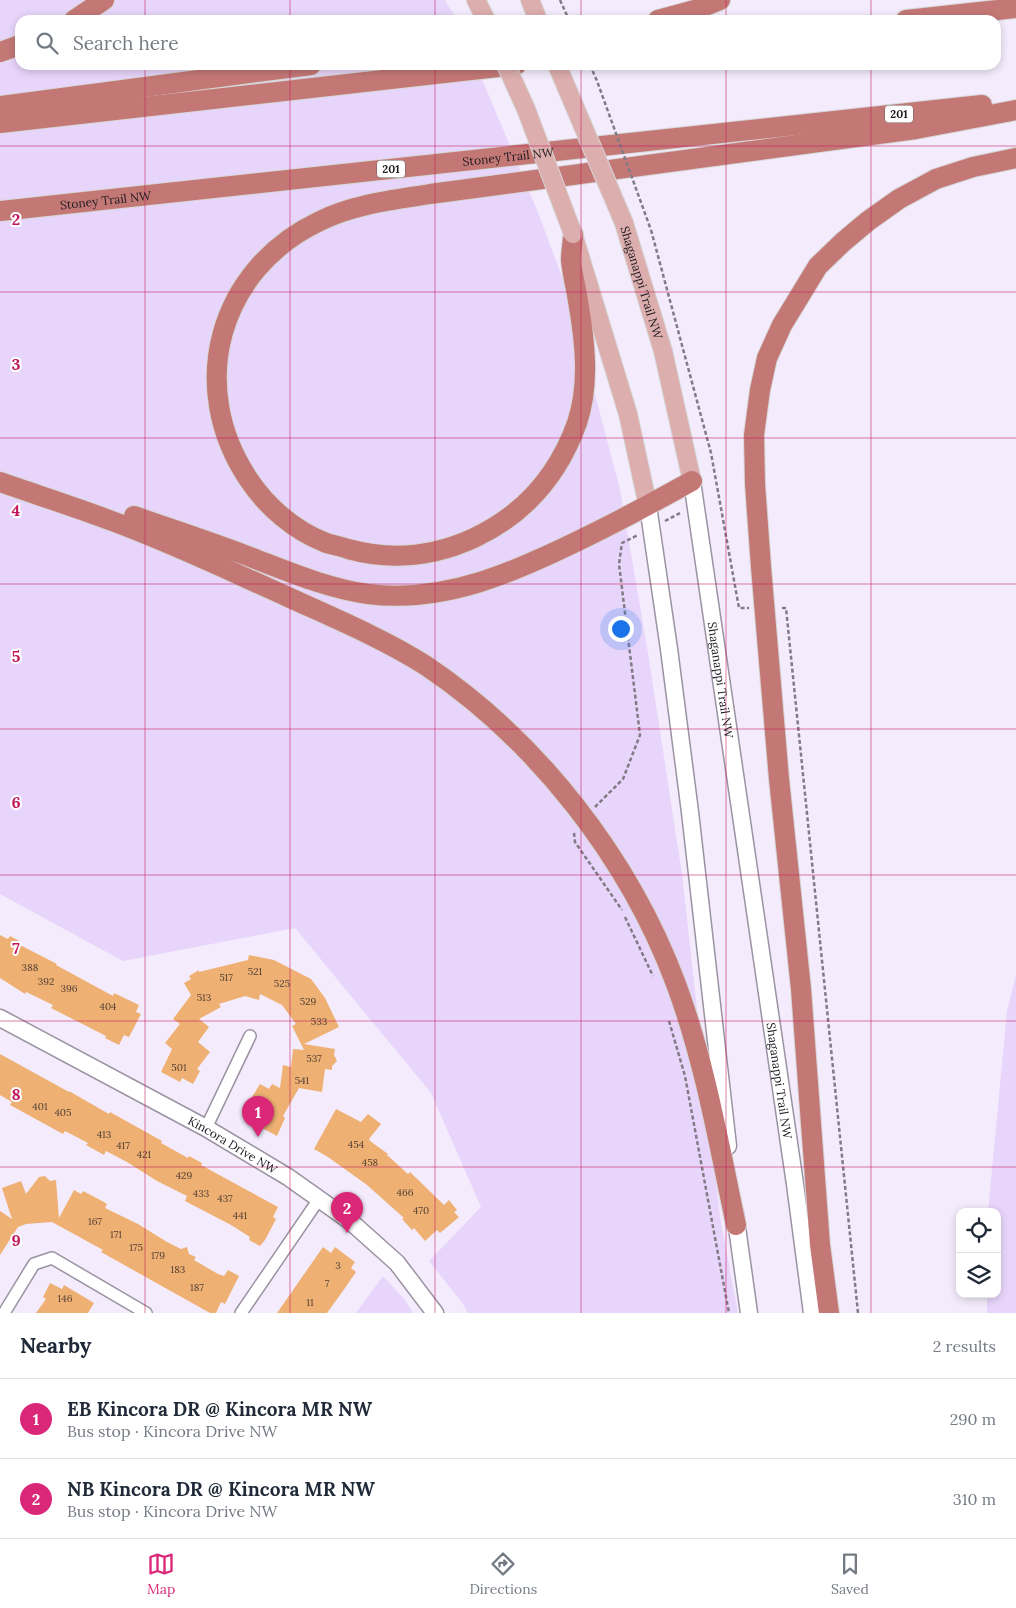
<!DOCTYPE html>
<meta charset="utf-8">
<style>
:root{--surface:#fff;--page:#f6f6f7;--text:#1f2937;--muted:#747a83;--line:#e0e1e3;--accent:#db2777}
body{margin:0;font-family:Lora,serif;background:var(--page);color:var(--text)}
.controls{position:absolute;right:15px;bottom:15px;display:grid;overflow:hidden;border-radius:10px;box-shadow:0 2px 8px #0003}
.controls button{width:45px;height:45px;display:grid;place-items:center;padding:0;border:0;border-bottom:1px solid var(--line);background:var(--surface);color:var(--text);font:25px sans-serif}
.you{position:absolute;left:620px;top:628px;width:18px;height:18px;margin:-12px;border:4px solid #fff;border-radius:50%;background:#1a73e8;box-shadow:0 0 0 8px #1a73e833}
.badge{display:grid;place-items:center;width:32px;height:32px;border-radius:50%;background:var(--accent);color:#fff;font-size:16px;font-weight:700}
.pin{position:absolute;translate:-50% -41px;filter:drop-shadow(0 1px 2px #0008)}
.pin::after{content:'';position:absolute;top:26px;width:18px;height:15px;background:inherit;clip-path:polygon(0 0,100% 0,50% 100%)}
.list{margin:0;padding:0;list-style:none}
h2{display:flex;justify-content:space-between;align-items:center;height:65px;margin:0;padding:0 20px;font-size:21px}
h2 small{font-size:16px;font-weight:400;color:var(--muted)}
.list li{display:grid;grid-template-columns:32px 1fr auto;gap:15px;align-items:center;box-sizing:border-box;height:80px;padding:0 20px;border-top:1px solid var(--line)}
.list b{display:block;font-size:19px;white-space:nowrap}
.list p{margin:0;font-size:16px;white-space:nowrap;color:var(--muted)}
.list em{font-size:16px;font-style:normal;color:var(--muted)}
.icon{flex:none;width:28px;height:28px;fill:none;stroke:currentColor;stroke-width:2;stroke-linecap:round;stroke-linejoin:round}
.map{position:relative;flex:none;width:1016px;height:1313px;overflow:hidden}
.search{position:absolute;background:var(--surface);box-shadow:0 2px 8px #0003;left:15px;right:15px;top:15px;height:55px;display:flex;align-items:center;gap:12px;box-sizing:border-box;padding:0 18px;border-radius:15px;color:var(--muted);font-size:19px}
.sheet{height:225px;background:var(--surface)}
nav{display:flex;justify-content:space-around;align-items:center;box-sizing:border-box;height:70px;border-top:1px solid var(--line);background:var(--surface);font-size:14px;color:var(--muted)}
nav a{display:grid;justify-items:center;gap:2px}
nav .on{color:var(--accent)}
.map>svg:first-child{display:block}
</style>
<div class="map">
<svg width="1016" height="1313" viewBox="0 0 1016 1313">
<rect width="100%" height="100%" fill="#f4ecfc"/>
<g fill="#e8d5fb">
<polygon points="0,0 445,0 457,20 20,20 20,65 476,65 537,210 568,293 620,489 649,659 682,874 720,1217 738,1313 468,1313 463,1304 429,1261 481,1207 431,1093 295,928 123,961 0,894"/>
<polygon points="1016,975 1016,1313 987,1313 987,1294 997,1294 997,1212 988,1212 1007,1011"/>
<polygon points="383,1276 406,1301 413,1313 356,1313"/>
</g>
<g fill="#eeb073">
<polygon points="0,935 8,939 10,936 21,942 20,945 57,964 56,965 113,996 114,993 139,1005 136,1012 141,1014 129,1037 124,1035 119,1045 105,1038 106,1036 51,1008 53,1005 26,992 25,994 0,978"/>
<polygon points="249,955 274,960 311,979 325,998 339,1027 304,1044 335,1049 334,1055 337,1061 332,1066 332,1070 325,1069 322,1092 299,1088 283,1116 285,1118 277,1136 250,1122 252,1118 242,1113 260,1084 269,1089 272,1084 280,1088 283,1065 291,1067 293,1049 304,1050 292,1026 296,1024 282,1005 260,994 259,1000 245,996 219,1004 221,1007 199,1019 209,1027 198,1042 210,1052 197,1069 200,1071 193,1084 182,1078 180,1082 161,1072 172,1049 165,1043 180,1024 173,1019 191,995 184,983 191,979 189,976 199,970 199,972 248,960"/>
<polygon points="0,1054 69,1092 69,1091 109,1114 110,1112 162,1141 161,1143 188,1158 189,1156 202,1163 201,1165 278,1207 273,1217 276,1219 265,1240 260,1246 249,1240 250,1237 231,1225 185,1201 187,1196 157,1181 127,1162 106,1151 104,1155 86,1145 88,1143 65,1131 63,1134 10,1105 12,1102 0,1095"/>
<polygon points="336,1109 361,1122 368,1114 381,1124 369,1139 370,1141 388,1154 387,1155 408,1174 410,1172 444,1205 449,1200 457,1210 454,1212 459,1217 440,1233 437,1230 425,1241 414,1228 412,1230 402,1219 404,1218 367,1185 328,1157 314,1149"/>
<polygon points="45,1176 50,1181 56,1180 59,1218 74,1190 81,1194 83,1191 104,1202 107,1204 105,1208 138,1224 167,1242 181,1249 187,1247 189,1254 196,1257 194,1260 218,1274 224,1276 228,1270 239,1276 225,1304 221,1302 216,1313 210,1313 101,1252 103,1250 52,1222 26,1224 18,1227 0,1255 0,1211 12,1219 2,1188 21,1181 26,1194 39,1177"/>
<polygon points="323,1247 331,1253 335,1247 355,1262 351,1268 356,1272 345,1288 327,1313 277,1313"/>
<polygon points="50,1283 62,1289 64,1285 94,1303 88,1313 36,1313 46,1299 43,1297"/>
</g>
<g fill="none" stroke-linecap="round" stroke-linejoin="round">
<defs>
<g id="street">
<polyline points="206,1128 250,1036"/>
<polyline points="4,1313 34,1264 52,1258 146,1313"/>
<polyline points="241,1313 319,1199"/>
</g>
<g id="secondary">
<path id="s1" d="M692,481L795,1184L812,1313"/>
<polyline points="648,506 669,649 690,812 728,1146"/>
<path id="s2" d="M0,1018L206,1128L288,1177L350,1221L397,1263L435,1313"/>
<polyline points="735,1213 749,1313"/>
</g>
<g id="primary">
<polyline points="476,0 486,20"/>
<polyline points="530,0 538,20"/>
<path id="s3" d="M624,223L663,351L692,481"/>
<polyline points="574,237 628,414 648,506"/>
</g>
<g id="highway">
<polyline points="74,20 104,0"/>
<polyline points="658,20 695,10 720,0"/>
<polyline points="906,20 1016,8"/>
<polyline points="0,52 20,45"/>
<polyline points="0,106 311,65"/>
<polyline points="0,123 516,65"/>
<path id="s4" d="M0,211L982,105"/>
<path d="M573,234C573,243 571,252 571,260C572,273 576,287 578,301C585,341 590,384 577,423C558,476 525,514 474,538C433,557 392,561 348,549C340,546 331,545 324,542C294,530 267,507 249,480C186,387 218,269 320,221C355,204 393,200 430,194L916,129L1016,110"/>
<path d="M0,482C37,495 75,507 112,521C172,543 230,571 288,597C334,618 382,638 425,665C537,740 629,858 676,984C705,1062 719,1145 736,1225"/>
<path d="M134,516C171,529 208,541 245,555C285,570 325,588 368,594C445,604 517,571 584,538C621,520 656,501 692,481"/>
<polyline points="829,1313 820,1245 801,989 779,779 761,567 755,484 754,435 760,390 767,358 782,325 818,266 843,242 868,221 899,199 936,179 973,167 1016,158"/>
</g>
</defs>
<use href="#street" stroke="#9a93a2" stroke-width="14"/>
<use href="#secondary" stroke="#9a93a2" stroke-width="19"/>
<use href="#primary" stroke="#d6d6d7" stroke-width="20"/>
<use href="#highway" stroke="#d6d6d7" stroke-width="22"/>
<g stroke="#817b86" stroke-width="2.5" stroke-dasharray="4 2.5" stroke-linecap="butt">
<polyline points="560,0 569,20"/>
<polyline points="651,230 711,453 739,608 749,608"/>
<polyline points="665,521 682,512"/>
<polyline points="782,608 786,608 858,1313"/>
<polyline points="595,807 623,779 640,735 619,564 622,543 638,535"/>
<polyline points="574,833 575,842 622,910"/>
<polyline points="625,917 653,976"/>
<polyline points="669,1021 685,1076 729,1313"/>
</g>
<use href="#street" stroke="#fff" stroke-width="11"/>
<use href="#secondary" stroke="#fff" stroke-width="16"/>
<use href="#primary" stroke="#dcaead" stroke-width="18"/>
<use href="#highway" stroke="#c47876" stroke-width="20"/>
<defs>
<g id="primary-bridge">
<polyline points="506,65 526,109 573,234"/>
<polyline points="557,65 624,223"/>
</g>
</defs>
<use href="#primary-bridge" stroke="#d6d6d7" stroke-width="20" stroke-linecap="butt"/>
<polyline stroke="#817b86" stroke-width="2.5" stroke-dasharray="4 2.5" stroke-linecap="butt" points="590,65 597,81 651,230"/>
<use href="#primary-bridge" stroke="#dcaead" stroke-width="18"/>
</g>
<path fill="none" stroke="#c2185b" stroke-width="1" stroke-opacity="0.55" d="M145,0V20M290,0V20M435,0V20M581,0V20M726,0V20M871,0V20M145,65V1313M290,65V1313M435,65V1313M581,65V1313M726,65V1313M871,65V1313M0,146H1016M0,292H1016M0,438H1016M0,584H1016M0,729H1016M0,875H1016M0,1021H1016M0,1167H1016"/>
<g text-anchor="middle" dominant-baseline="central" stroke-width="4" stroke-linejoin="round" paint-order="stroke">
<g font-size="10" fill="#503f34">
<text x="30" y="967">388</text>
<text x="255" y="971">521</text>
<text x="226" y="977">517</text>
<text x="46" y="981">392</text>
<text x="282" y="983">525</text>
<text x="69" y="988">396</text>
<text x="204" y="997">513</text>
<text x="308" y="1001">529</text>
<text x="108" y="1006">404</text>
<text x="319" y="1021">533</text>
<text x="314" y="1058">537</text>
<text x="179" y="1067">501</text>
<text x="302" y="1080">541</text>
<text x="40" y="1106">401</text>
<text x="63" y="1112">405</text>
<text x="104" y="1134">413</text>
<text x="356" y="1144">454</text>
<text x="123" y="1145">417</text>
<text x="144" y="1154">421</text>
<text x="370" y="1162">458</text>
<text x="184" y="1175">429</text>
<text x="405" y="1192">466</text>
<text x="201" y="1193">433</text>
<text x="225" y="1198">437</text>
<text x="421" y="1210">470</text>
<text x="240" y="1215">441</text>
<text x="95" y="1221">167</text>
<text x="116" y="1234">171</text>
<text x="136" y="1247">175</text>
<text x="158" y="1255">179</text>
<text x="338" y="1265">3</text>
<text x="178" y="1269">183</text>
<text x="327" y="1283">7</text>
<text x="197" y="1287">187</text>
<text x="65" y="1298">146</text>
<text x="310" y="1302">11</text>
</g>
<g fill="#fff" stroke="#605e62" stroke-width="1">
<rect x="885" y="105.5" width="28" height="17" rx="4"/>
<rect x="377" y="160.5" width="28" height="17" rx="4"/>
</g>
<g font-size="11" font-weight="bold" fill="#1c191f">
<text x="899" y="114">201</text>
<text x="391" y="169">201</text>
</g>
<g font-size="12" fill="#1c191f" stroke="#fff">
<text stroke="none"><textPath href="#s4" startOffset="511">Stoney Trail NW</textPath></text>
<text stroke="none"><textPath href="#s4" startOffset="106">Stoney Trail NW</textPath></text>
<text stroke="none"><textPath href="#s3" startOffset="62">Shaganappi Trail NW</textPath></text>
<text stroke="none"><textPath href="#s1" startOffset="201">Shaganappi Trail NW</textPath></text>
<text stroke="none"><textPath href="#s1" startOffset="606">Shaganappi Trail NW</textPath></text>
<text stroke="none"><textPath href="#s2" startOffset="265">Kincora Drive NW</textPath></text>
</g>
</g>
<g font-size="16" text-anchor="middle" font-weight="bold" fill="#c2185b" stroke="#fff" stroke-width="4" stroke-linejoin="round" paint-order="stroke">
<text x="16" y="225">2</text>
<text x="16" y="370">3</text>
<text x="16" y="516">4</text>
<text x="16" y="662">5</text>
<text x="16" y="808">6</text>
<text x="16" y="954">7</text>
<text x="16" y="1100">8</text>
<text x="16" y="1246">9</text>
</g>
</svg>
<div class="controls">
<button><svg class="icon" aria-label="locate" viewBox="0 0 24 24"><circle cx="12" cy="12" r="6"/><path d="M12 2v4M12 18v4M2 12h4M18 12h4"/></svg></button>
<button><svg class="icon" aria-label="layers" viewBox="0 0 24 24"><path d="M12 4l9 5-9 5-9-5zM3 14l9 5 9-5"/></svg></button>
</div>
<div class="you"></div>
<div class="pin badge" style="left:258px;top:1137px">1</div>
<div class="pin badge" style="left:347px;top:1233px">2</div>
<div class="search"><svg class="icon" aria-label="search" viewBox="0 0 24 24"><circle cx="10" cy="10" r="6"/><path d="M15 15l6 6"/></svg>Search here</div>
</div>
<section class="sheet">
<h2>Nearby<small>2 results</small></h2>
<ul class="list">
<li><span class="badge">1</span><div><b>EB Kincora DR @ Kincora MR NW</b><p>Bus stop · Kincora Drive NW</p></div><em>290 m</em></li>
<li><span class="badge">2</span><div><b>NB Kincora DR @ Kincora MR NW</b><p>Bus stop · Kincora Drive NW</p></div><em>310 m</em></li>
</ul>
</section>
<nav>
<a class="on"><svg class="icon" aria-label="map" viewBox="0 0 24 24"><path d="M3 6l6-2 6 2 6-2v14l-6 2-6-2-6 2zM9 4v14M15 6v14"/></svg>Map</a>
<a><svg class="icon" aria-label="directions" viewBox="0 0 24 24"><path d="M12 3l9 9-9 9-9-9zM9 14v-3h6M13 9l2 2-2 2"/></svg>Directions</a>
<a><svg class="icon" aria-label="saved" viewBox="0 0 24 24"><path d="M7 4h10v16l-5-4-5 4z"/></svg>Saved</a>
</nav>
